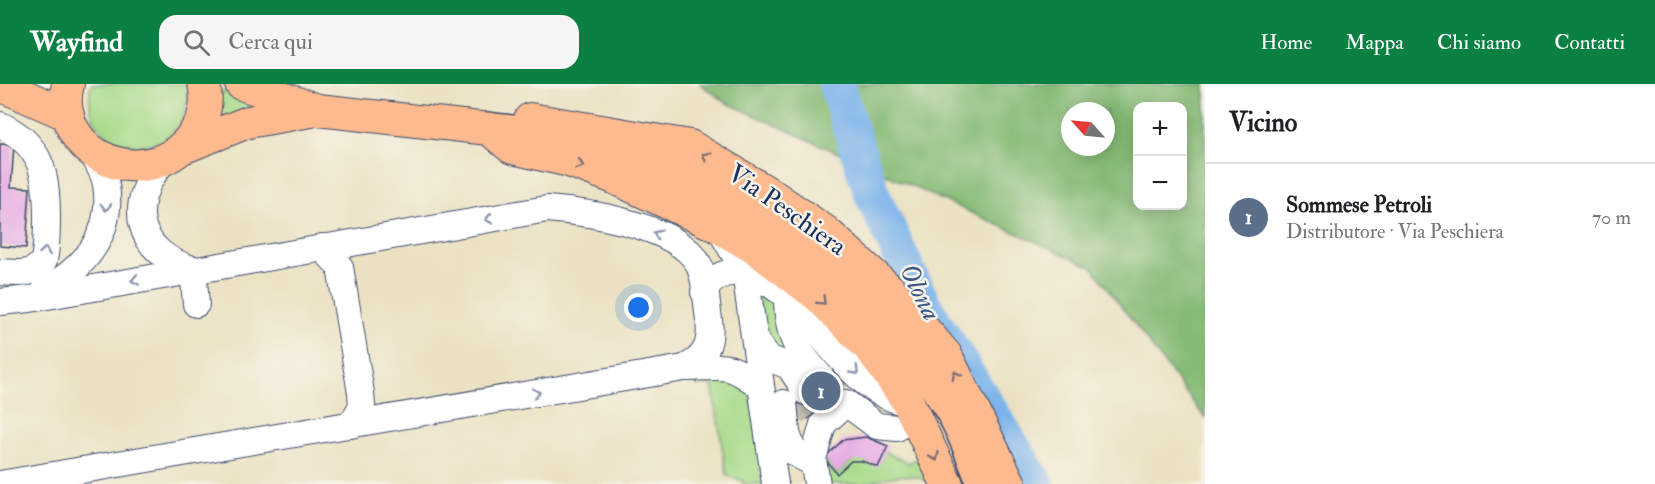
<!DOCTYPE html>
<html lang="it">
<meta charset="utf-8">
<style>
:root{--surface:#fff;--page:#f6f6f6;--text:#202124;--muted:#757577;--line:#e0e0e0;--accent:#0b8043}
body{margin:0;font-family:"IM FELL Double Pica",serif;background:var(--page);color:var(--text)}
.controls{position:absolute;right:18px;top:18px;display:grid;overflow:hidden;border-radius:12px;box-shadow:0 3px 15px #0003}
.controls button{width:54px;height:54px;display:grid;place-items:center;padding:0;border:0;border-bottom:2px solid var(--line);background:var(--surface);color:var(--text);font:30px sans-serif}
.compass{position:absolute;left:1061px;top:18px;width:54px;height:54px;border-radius:50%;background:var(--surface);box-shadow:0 3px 15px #0003;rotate:297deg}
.you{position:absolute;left:639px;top:224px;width:21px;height:21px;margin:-15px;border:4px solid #fff;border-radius:50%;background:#1a73e8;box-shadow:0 0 0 9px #1a73e833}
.badge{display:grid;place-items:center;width:39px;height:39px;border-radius:50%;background:var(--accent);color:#fff;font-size:20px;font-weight:700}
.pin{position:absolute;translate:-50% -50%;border:3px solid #fff;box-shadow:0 2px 6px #0006}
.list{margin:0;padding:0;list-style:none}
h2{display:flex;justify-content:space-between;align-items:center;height:78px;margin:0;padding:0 24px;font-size:26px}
h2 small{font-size:20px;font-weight:400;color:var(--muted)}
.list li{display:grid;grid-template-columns:39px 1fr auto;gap:18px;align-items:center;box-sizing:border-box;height:108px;padding:0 24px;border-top:2px solid var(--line)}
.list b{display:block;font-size:22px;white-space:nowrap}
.list p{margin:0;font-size:20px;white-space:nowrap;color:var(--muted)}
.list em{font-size:20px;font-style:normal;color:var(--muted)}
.icon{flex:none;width:33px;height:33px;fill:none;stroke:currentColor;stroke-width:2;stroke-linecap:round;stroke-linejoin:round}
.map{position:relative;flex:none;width:1205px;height:400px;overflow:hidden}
header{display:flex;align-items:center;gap:36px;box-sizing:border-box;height:84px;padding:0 30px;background:var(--accent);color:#fff}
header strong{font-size:28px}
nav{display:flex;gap:33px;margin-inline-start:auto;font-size:21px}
.search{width:420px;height:54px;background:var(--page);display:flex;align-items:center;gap:15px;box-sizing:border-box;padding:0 21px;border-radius:18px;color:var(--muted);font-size:22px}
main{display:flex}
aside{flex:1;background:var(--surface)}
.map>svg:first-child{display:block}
</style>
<header>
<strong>Wayfind</strong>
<div class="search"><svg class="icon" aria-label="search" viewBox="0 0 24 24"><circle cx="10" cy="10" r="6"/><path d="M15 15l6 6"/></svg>Cerca qui</div>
<nav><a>Home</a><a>Mappa</a><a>Chi siamo</a><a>Contatti</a></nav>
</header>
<main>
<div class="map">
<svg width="1205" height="400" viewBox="0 0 1205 400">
<rect width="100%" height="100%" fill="#f7f3e8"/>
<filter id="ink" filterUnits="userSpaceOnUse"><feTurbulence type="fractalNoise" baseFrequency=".0167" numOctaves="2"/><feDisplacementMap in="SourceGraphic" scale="12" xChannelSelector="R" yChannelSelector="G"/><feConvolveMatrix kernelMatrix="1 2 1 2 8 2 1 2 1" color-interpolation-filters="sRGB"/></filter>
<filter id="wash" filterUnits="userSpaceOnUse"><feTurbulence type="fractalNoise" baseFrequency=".008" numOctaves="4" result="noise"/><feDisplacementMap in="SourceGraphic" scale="24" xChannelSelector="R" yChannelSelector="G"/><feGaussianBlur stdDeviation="1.35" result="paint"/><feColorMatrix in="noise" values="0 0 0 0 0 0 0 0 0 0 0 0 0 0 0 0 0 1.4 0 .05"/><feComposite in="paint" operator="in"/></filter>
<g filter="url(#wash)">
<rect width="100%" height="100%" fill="#ebe2c3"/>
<g fill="#a9db8a" stroke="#628574" stroke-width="1.5">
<path d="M91,0H186C198,84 75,79 91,0Z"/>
<polygon points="221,7 266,21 218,37"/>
<polygon points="757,207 777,218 792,272 778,269 760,229"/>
<polygon points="716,290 745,304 750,311 765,400 743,400 742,396 727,392 712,300 697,302 696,293"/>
<path d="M885,368L908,379L924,372L935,400C909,386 890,392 864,400C853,400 838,400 826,400L825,376L837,390L851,377Z"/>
</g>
<path fill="#86bb76" stroke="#50756a" stroke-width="1.5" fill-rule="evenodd" d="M700,0H1205V334L1092,183L727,19ZM1138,22H1182V122H1138ZM1070,27H1106V63H1070Z"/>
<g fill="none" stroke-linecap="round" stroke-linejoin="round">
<polyline stroke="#7cb3eb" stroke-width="36" points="836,0 872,110 923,220 1036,400"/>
</g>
<g id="blocks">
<g fill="#e6a8e3">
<polygon points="0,60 14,61 11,103 30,104 26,164 0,162"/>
<polygon points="838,278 852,293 808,335 793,320"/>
<polygon points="866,353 888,362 878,383 862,377 851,377 837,390 824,374 843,356"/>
</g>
</g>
</g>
<g filter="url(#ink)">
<use href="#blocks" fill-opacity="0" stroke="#3a4a6d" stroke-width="1.5"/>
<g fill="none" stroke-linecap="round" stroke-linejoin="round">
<g stroke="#c1beaf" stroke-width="26" stroke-dasharray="26 13" stroke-linecap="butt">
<polyline points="821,293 836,309"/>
<polyline points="799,314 813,330"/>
</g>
<defs>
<g id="minor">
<path d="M0,41C43,60 47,93 47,134C47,148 47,162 44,176C32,193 19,189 0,188"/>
<path d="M164,77C125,119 136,169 193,185"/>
<polyline points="719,144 745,188 775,400"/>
<polyline points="322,163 340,183 361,309 362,322 351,341"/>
<polyline points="193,185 196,220"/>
<path d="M45,206C84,184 114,150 106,101C105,90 96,78 92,67"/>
<path d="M704,208C724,172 764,193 787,213C787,252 796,266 821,293"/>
<path d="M787,213C819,245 861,315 908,318"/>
<path d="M0,218L30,215L547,125C587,128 666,140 694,173C706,188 706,217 709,236C712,259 706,274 684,284"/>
<polyline points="756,258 768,274 789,282 806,308"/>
<polyline points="784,319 787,349 794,369 807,376 813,375"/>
<path d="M0,400L684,284C725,284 725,276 760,302"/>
<polyline points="817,400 813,375 823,340 846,319 877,342 897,344"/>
</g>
<g id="major">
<path d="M68,0C50,70 149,116 195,48C205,35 208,16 204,0"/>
<polyline points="241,0 318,26 489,45 512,64 569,77 612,93 717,142 758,166 818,212 871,265 908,318 947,400"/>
<polyline points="0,1 68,31"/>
<polyline points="530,35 690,62 772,111 826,148 889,205 946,271 1010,400"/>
<polyline points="185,63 248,38 311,27"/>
</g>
<path id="highway" d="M489,45C534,51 580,56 623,69C750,108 882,212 951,325C965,348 974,375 984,400"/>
</defs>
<use href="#minor" stroke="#3a4a6d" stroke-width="28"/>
<use href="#major" stroke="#3a4a6d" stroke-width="34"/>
<use href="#highway" stroke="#3a4a6d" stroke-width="36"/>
<use href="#minor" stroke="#fff" stroke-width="26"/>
<use href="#major" stroke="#fcba8e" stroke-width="32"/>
<use href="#highway" stroke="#fcba8e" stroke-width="33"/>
</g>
<defs><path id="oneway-chevron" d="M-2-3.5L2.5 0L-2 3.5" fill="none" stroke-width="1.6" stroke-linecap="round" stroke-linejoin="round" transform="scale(1.5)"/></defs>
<g stroke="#806e74">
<use href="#oneway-chevron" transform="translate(706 72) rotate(-150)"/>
<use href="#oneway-chevron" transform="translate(580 81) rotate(20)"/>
<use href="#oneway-chevron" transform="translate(822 217) rotate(44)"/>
<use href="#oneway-chevron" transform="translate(956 291) rotate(-117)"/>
<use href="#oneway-chevron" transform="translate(935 373) rotate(65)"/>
</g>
<g stroke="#8d97ae">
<use href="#oneway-chevron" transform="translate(106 123) rotate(91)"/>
<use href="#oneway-chevron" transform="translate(489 135) rotate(170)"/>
<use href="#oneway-chevron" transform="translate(657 150) rotate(-156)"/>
<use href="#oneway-chevron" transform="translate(45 167) rotate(-80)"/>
<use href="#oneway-chevron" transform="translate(135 196) rotate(169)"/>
<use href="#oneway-chevron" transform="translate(855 287) rotate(46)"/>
<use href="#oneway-chevron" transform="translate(536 309) rotate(-10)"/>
</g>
</g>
<g text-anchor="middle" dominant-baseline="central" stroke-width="5" stroke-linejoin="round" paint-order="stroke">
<g font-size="26" fill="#1b2f5e" stroke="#f7f3e8">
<text transform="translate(787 126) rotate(35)">Via Peschiera</text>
</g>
<g font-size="27" font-style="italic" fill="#385788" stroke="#f7f3e8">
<text transform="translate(920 208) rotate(63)">Olona</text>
</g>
</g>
</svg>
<div class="controls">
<button>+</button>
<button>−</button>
</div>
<svg class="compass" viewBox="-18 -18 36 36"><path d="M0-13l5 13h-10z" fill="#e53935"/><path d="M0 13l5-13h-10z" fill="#757577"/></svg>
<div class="you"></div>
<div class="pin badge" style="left:821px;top:307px;background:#5c6f8a">1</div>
</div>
<aside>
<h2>Vicino<small></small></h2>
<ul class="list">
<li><span class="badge" style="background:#5c6f8a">1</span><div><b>Sommese Petroli</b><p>Distributore · Via Peschiera</p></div><em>70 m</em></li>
</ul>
</aside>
</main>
